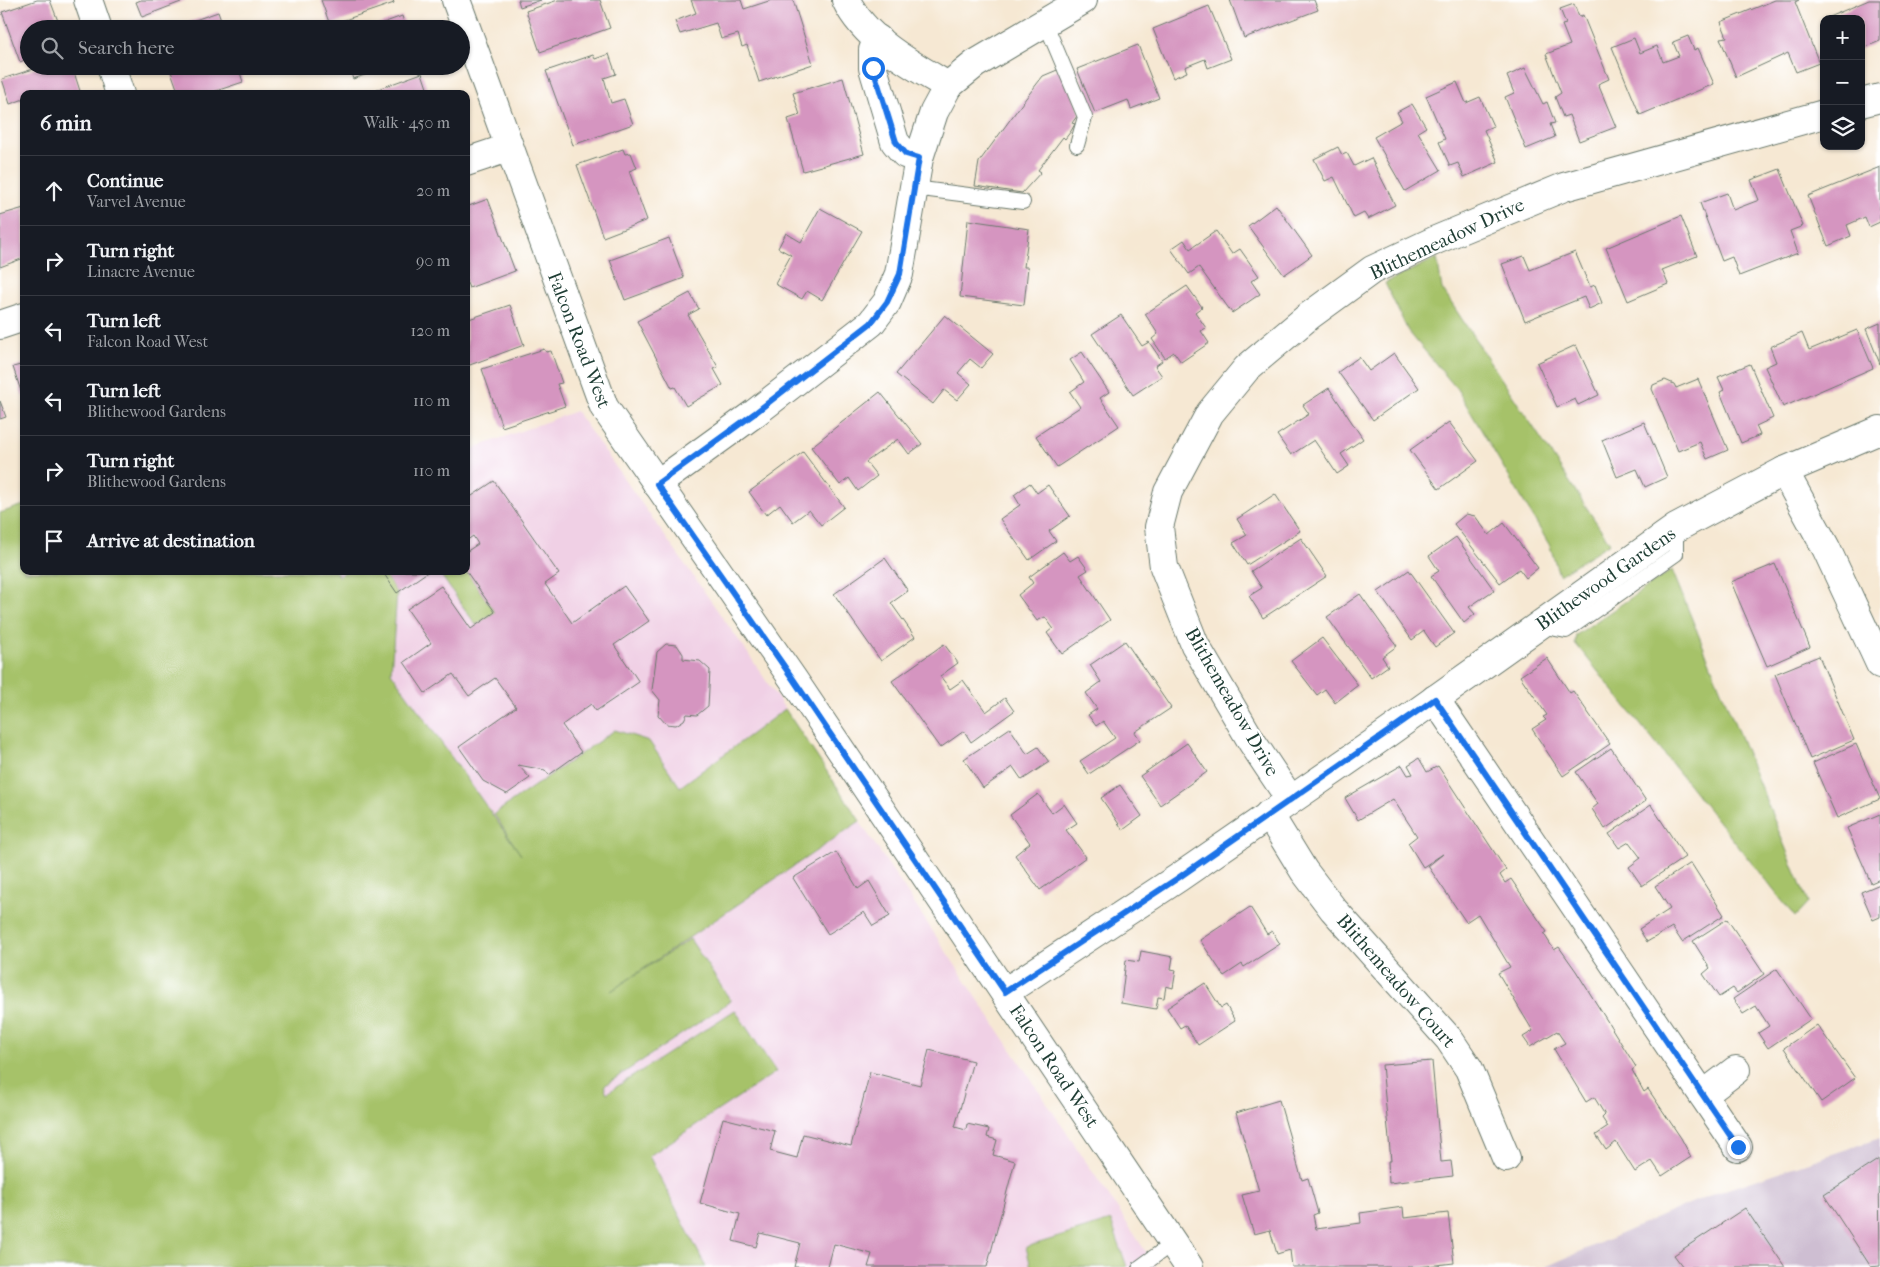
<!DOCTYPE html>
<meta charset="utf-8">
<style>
:root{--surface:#171b24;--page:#242831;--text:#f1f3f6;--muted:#9ea1a6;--line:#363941}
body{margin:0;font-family:"IM FELL French Canon",serif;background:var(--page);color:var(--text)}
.controls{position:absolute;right:15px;top:15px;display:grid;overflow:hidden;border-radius:10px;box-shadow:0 1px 4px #0004}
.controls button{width:45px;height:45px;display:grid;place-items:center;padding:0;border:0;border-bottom:1px solid var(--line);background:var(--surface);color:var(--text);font:25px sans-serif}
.stop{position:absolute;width:15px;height:15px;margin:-11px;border:4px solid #1a73e8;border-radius:50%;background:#fff}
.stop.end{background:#1a73e8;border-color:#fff;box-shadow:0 1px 5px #0008}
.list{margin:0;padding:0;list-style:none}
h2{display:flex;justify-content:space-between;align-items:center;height:65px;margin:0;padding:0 20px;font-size:21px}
h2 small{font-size:16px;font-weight:400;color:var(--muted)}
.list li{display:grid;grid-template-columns:32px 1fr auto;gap:15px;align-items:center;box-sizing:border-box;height:70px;padding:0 20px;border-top:1px solid var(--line)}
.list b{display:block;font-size:19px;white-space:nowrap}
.list p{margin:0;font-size:16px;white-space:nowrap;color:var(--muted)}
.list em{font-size:16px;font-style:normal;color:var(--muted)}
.icon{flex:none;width:28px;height:28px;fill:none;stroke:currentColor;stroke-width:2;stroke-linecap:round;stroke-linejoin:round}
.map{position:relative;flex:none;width:1880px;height:1267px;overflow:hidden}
.search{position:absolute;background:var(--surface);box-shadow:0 1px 4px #0004;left:20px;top:20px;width:450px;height:55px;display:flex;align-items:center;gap:12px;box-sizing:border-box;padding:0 18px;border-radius:28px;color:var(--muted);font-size:19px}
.panel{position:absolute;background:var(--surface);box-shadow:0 1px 4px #0004;left:20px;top:90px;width:450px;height:485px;border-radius:10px}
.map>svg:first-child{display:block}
</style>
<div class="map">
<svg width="1880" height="1267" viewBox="0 0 1880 1267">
<rect width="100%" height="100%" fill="#fff"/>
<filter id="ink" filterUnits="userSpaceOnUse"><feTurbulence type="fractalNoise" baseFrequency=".02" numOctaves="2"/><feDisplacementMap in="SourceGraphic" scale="10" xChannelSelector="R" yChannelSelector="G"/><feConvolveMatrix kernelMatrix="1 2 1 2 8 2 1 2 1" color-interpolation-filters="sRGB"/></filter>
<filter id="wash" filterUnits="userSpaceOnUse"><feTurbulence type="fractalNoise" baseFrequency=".0096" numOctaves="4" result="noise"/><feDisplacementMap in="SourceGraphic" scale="20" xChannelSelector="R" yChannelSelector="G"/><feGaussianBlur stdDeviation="1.12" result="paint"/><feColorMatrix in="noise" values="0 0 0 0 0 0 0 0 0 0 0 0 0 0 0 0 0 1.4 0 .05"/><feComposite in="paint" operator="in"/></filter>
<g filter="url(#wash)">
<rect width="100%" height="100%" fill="#f6e8d3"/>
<polygon fill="#f0d0e5" points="576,411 745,649 1156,1267 0,1267 0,513 24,505 24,571 466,571 466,451"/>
<polygon fill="#cebed2" points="1880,1138 1880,1267 1545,1267 1705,1197"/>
<g fill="#a6c269" stroke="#62804e">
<polygon points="1437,258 1442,289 1610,543 1559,575 1550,546 1457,389 1408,331 1385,283"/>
<polygon points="24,505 24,571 335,571 339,577 345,571 382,571 397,593 391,672 521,855 494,814 615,730 649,741 680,787 785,709 860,821 611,991 690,939 731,1001 604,1086 607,1093 735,1010 776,1072 649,1156 706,1267 0,1267 0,513"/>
<polygon points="1672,570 1808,903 1795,917 1575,643 1576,635"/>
<polygon points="438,571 466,571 495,612 476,625"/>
<polygon points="1111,1221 1127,1267 1031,1267 1026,1247"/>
</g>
<g id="blocks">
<g fill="#d595c0">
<polygon points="37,0 50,0 61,29 29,29 29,58 20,62 2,12"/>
<polygon points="141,0 186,0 142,17 136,2"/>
<polygon points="321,0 393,0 394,3 330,25"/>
<polygon points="518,0 541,0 520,7"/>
<polygon points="558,0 600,0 610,28 540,52 526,11"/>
<polygon points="691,0 741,0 744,9 772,0 793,0 813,64 759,82 747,45 742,47 738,34 721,39 716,23 680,34 675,21 696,13"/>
<polygon points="1230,0 1314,0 1318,10 1244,38"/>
<polygon points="1775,0 1799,0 1795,2 1819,63 1796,72 1788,53 1736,77 1720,38 1727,37 1721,22"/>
<polygon points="1869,0 1880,0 1880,41 1861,49 1861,19 1824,19"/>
<polygon points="1574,4 1579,17 1583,15 1609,79 1598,84 1616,127 1579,141 1569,115 1563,117 1555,97 1561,93 1546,54 1570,45 1562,25 1566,24 1560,9"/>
<polygon points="1209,6 1231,59 1208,68 1205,59 1185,67 1187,72 1173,78 1153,29"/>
<polygon points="218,12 224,29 172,29 172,28"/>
<polygon points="402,16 406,29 367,29"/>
<polygon points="1688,36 1694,50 1698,48 1714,84 1640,115 1612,47 1634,38 1640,53 1657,46 1663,62 1679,56 1673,42"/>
<polygon points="1138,45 1159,98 1131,109 1128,100 1095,113 1077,69"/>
<polygon points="609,54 616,74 604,78 611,103 624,99 633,124 573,145 546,71 593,55 595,59"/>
<polygon points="43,66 72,66 81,94 24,94 24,99 10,104 2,79"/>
<polygon points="169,66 238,66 243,82 207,94 179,94"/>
<polygon points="348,66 388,66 388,67 353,79"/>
<polygon points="1062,68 1080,112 1072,123 1075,124 1071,131 1065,139 1063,137 1038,170 1041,172 1022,193 975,186 979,162 1026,98 1043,76"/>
<polygon points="1525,68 1543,104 1547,102 1555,123 1550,124 1555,137 1526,149 1505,97 1514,93 1507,76"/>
<polygon points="422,73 429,94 376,94 375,90"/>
<polygon points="843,78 864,154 803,171 788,119 800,115 793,93"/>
<polygon points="1457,82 1466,103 1480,97 1493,126 1484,130 1498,162 1464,177 1458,163 1450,166 1439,142 1445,139 1426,96"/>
<polygon points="1412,104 1426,127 1418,132 1441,170 1405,191 1374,137 1402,121 1397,112"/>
<polygon points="1338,147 1342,155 1347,153 1354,166 1371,158 1395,205 1368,219 1364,213 1354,218 1334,177 1325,181 1314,159"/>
<polygon points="623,149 625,154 631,153 637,168 629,171 647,220 603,237 577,165"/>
<polygon points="1880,167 1880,222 1869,227 1865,217 1847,225 1851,236 1828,246 1808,196"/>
<polygon points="1780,169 1803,226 1790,231 1798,253 1739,276 1732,257 1722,261 1700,203 1727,193 1733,210 1759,200 1751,180"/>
<polygon points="488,199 515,271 469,288 466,281 466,207"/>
<polygon points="1276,205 1312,255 1284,275 1248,226"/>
<polygon points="24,208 24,258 0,267 0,215"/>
<polygon points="820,208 862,231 822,300 807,291 802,299 775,284 791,255 778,248 786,233 801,242"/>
<polygon points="1681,216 1697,256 1662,270 1668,284 1628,301 1606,248"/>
<polygon points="968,220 1029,229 1024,267 1028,267 1024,305 960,297"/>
<polygon points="1216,231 1232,254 1240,249 1259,276 1251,281 1260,294 1232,313 1199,267 1189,274 1171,249 1184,240 1190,249"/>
<polygon points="669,238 684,278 625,300 610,260"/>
<polygon points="1575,252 1590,287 1595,285 1602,303 1589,309 1584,297 1525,321 1502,264 1524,256 1530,270"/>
<polygon points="1187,286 1202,307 1195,312 1206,328 1201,331 1209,343 1181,362 1174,352 1165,358 1152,339 1158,334 1145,314"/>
<polygon points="690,293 699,309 688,315 718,367 714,369 723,385 686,406 675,387 672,388 637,321"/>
<polygon points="510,305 524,345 467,366 466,320"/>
<polygon points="945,315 993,354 981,368 970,359 958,373 971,384 957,400 944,390 933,404 896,374"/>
<polygon points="1121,315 1142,346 1149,342 1162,361 1155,366 1162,376 1133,395 1092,334"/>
<polygon points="1880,323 1880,364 1866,329"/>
<polygon points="1857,330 1873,368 1783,407 1765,367 1776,362 1770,347 1802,333 1809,350"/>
<polygon points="1576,345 1599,395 1578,405 1575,399 1557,407 1537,363"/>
<polygon points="544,349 546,352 551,351 562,383 557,384 565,406 502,427 482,369"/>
<polygon points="1082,352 1109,392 1100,398 1119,426 1057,467 1036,436 1080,407 1070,392 1084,382 1070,360"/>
<polygon points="1394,353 1419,388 1373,420 1338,372 1359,357 1369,371"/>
<polygon points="24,364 24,397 23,397 13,367"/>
<polygon points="1750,364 1773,418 1756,426 1760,435 1741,443 1720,392 1724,390 1718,377"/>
<polygon points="1698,379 1728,450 1707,459 1700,442 1678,451 1652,389 1653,385 1665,380 1674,384 1676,388"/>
<polygon points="1329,388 1363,439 1341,454 1349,466 1337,474 1314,440 1291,455 1277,435 1309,414 1303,405"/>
<polygon points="880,392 922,444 909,454 898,439 866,462 877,476 858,491 849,478 840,485 811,447"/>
<polygon points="0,401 6,417 0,419"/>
<polygon points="1449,422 1478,461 1439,489 1410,450"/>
<polygon points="1644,422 1667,477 1645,487 1637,469 1617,477 1602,440"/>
<polygon points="803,452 844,507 821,525 809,510 793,522 780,504 766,515 749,492"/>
<polygon points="494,481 559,574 545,584 572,623 624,586 649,621 614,645 639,682 596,711 591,704 562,725 581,752 549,775 545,770 518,765 530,778 507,794 483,781 459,747 516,707 495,678 469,696 453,674 425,693 404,662 431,643 407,609 441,586 471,629 495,612 466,571 466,552 478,544 473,536 466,541 466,500"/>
<polygon points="1030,483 1037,493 1048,485 1070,516 1049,531 1056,541 1029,560 1000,519 1020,505 1014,495"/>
<polygon points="1275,494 1300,531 1247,565 1233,543 1247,535 1237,519"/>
<polygon points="1466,514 1475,516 1489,535 1504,523 1538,568 1526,578 1519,569 1500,583 1454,524"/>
<polygon points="1456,537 1494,590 1469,607 1475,614 1464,623 1431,576 1439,571 1429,556"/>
<polygon points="1301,538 1327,576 1263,618 1249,596 1262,588 1251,571"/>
<polygon points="1063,552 1070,561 1078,556 1088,570 1080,575 1110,620 1062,654 1047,633 1053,628 1045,617 1037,621 1018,595 1033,583 1029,577"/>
<polygon points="885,558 908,591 891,603 915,637 881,661 834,594"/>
<polygon points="1775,564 1810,647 1767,666 1731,582"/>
<polygon points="1409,570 1454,633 1435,647 1424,631 1412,640 1378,592"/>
<polygon points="382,571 429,571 397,593"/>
<polygon points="1360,594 1397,646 1382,657 1388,666 1371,678 1327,617"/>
<polygon points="1322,638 1358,685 1335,703 1325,689 1317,695 1291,661"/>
<polygon points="1125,641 1171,708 1135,732 1140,740 1089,774 1080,761 1115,738 1103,721 1096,726 1088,715 1097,709 1086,693 1101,682 1090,665"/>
<polygon points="666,644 677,645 683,654 683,659 700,661 710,670 708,706 697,715 687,714 684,720 676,725 666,724 658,715 660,700 652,690 657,652"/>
<polygon points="944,644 958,663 940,676 950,689 963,680 986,712 1005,698 1014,711 971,742 964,731 940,748 892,681"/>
<polygon points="1819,656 1854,740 1810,759 1775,674"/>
<polygon points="1547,658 1570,693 1573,691 1610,744 1563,776 1532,729 1546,720 1543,717 1547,715 1520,676"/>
<polygon points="1010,728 1027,754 1038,747 1049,762 1022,780 1013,767 983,788 964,759"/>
<polygon points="1187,743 1207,772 1160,805 1140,776"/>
<polygon points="1856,744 1880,799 1837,818 1813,763"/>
<polygon points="1611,748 1646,801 1605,829 1592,809 1598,804 1576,772"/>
<polygon points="1419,758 1427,772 1438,766 1506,870 1500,875 1505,883 1511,879 1547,932 1544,934 1554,950 1559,947 1576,971 1636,1067 1632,1070 1644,1092 1648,1089 1681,1138 1691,1157 1662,1176 1652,1161 1635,1172 1616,1142 1606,1150 1596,1135 1608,1127 1602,1118 1605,1115 1594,1097 1586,1102 1554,1049 1565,1043 1557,1031 1530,1047 1523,1037 1533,1031 1498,973 1510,967 1478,914 1466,922 1428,866 1443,854 1423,867 1408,843 1417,836 1393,799 1358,820 1345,798 1402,765 1408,775 1413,774 1408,765"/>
<polygon points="1120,785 1142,816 1123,830 1101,798"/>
<polygon points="1038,794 1052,813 1064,804 1077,823 1066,830 1086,857 1040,890 1015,855 1030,843 1010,815"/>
<polygon points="1651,805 1685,857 1642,886 1629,867 1641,858 1629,842 1619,848 1609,834"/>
<polygon points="1880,814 1880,879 1871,883 1847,828"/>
<polygon points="836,852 858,889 869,881 890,916 873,926 864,912 828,934 793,878"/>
<polygon points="1691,863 1724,915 1682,942 1672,927 1647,942 1639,929 1670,909 1655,886"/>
<polygon points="1880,884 1880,917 1873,920 1861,892"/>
<polygon points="1250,907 1267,934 1272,931 1280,944 1244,967 1242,964 1224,976 1200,940"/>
<polygon points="1727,919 1764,974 1737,993 1733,988 1719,997 1703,974 1710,968 1693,941"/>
<polygon points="1141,951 1173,957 1171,969 1176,970 1173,988 1166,986 1164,998 1158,997 1156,1009 1121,1003 1126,960 1139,962"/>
<polygon points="1777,969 1811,1019 1768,1048 1758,1033 1769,1026 1756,1006 1743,1014 1733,999"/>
<polygon points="1205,983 1221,1008 1226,1005 1235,1021 1198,1045 1185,1025 1180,1028 1167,1008"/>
<polygon points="1817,1025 1855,1078 1821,1102 1784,1048"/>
<polygon points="929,1050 973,1061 955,1127 966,1130 967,1124 989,1129 987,1137 997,1140 993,1155 1015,1161 987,1267 868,1267 872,1254 834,1244 828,1267 794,1267 800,1243 760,1233 756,1247 733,1241 740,1214 700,1203 723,1118 775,1131 770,1151 797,1158 803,1134 851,1146 870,1072 920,1085"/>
<polygon points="1432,1061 1441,1162 1451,1161 1453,1176 1389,1183 1388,1161 1391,1161 1382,1065"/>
<polygon points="1279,1100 1302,1180 1308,1178 1318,1213 1313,1215 1316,1229 1361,1223 1360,1213 1403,1207 1404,1218 1448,1213 1454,1263 1418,1267 1292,1267 1290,1250 1277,1254 1270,1230 1254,1234 1242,1195 1259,1191 1236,1113"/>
<polygon points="1879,1159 1880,1266 1871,1267 1824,1195"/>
<polygon points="1745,1208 1785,1267 1683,1267 1674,1255"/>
</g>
</g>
</g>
<g filter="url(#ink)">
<use href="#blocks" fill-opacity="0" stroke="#6a796c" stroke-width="1"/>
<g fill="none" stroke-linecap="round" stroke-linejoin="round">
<defs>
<g id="lane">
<polyline points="1045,22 1085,117 1077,145"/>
<polyline points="914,188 1023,202"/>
<polyline points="1540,626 1566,631 1676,554 1676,528"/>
<polyline points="1140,1267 1173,1243"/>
</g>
<g id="street">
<polyline points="88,0 98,29"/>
<polyline points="456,0 604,407 793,679 1189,1267"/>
<path d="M846,0C865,40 912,65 948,86"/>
<polyline points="878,39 873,50 873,68 895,142 905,154 919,158"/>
<polyline points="111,66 120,94"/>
<polyline points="1861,103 1880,98"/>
<polyline points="466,162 508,148"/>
<polyline points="0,325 24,317"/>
<polyline points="1784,471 1826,548 1880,664"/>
<polyline points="657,484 755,413 871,323 887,302 899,274 919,158 934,112 948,86 975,64 1083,0"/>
<polyline points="1435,699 1738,1147"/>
<polyline points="1290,799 1252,742 1195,645 1164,567 1159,527 1168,492 1210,413 1247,368 1309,316 1372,270 1436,240 1564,187 1824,114"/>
<polyline points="1269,814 1304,871 1333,909 1449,1039 1469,1069 1506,1158"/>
<polyline points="1005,992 1178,878 1375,742 1676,528 1784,471 1880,430"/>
<polyline points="1703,1095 1736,1070"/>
</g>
</defs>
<use href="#lane" stroke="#6a796c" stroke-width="16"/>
<use href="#street" stroke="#6a796c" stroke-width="30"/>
<use href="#lane" stroke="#fff" stroke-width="14"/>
<use href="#street" stroke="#fff" stroke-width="28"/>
</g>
</g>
<g fill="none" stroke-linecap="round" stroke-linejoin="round" filter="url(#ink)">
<polyline stroke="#1a73e8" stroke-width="6" points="873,68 896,142 906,154 919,158 900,274 887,302 871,323 755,413 657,484 793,679 1005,992 1178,878 1435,699 1738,1147"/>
</g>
<g text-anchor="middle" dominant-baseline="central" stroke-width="4.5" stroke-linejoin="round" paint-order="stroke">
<g font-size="19" fill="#1f3d34" stroke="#fff">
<text transform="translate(1447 239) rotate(-25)">Blithemeadow Drive</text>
<text transform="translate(579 340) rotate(69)">Falcon Road West</text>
<text transform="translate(1606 579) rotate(-35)">Blithewood Gardens</text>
<text transform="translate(1232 702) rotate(60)">Blithemeadow Drive</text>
<text transform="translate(1396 981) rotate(49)">Blithemeadow Court</text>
<text transform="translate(1054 1066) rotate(56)">Falcon Road West</text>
</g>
</g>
</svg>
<div class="controls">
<button>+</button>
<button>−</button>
<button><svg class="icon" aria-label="layers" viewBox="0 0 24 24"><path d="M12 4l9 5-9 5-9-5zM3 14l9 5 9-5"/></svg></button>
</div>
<div class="stop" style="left:873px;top:68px"></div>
<div class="stop end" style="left:1738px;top:1147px"></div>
<div class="search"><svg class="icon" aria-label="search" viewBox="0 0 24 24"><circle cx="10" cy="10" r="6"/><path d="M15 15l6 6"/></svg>Search here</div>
<section class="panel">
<h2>6 min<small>Walk · 450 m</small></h2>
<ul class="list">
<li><svg class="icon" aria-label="ahead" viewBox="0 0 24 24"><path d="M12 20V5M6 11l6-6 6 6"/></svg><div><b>Continue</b><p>Varvel Avenue</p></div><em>20 m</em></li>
<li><svg class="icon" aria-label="right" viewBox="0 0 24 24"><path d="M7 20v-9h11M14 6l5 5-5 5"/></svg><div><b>Turn right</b><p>Linacre Avenue</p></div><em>90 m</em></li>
<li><svg class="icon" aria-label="left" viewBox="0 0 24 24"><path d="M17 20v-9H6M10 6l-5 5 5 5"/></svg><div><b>Turn left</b><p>Falcon Road West</p></div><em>120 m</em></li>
<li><svg class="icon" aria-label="left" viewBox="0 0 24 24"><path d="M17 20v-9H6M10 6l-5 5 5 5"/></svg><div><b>Turn left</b><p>Blithewood Gardens</p></div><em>110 m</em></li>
<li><svg class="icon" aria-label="right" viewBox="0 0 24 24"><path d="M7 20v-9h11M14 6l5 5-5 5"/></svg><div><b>Turn right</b><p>Blithewood Gardens</p></div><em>110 m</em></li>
<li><svg class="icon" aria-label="arrive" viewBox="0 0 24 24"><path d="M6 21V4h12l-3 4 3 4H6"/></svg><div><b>Arrive at destination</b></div></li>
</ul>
</section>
</div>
